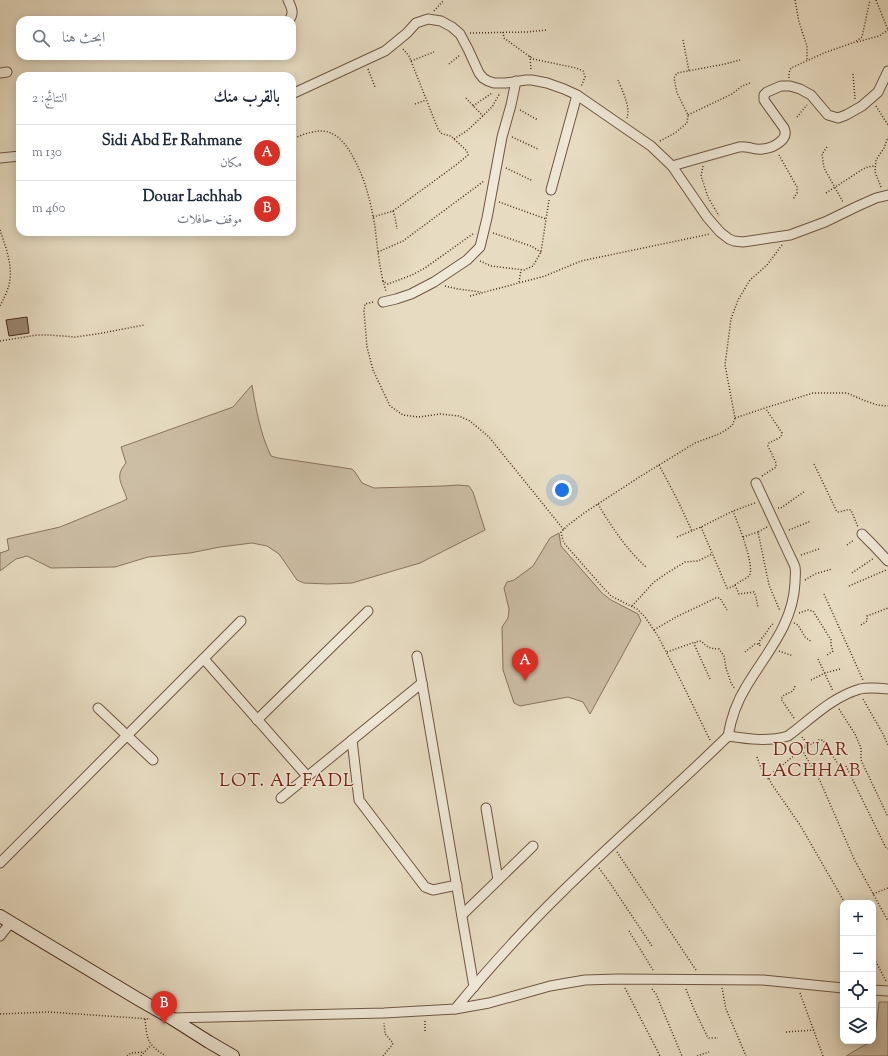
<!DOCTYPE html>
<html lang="ar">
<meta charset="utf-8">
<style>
:root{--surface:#fff;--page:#f6f6f7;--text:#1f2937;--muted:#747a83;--line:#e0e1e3;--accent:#d93025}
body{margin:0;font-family:"Sorts Mill Goudy",Amiri,serif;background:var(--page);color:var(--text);direction:rtl}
.controls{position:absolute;right:12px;bottom:12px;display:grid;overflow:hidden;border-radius:8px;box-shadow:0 2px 10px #0003}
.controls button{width:36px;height:36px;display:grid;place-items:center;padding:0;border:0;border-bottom:1px solid var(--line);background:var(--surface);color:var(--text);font:20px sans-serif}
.you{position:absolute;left:562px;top:490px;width:14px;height:14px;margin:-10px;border:3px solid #fff;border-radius:50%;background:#1a73e8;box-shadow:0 0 0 6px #1a73e833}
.badge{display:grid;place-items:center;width:26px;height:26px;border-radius:50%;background:var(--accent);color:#fff;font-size:13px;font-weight:700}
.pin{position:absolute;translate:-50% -33px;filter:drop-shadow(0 1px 2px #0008)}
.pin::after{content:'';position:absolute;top:21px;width:14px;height:12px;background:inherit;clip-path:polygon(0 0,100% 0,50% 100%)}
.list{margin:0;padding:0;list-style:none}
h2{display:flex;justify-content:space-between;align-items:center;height:52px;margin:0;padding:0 16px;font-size:17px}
h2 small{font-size:13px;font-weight:400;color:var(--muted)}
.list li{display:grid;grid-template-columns:26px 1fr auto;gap:12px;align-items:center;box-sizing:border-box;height:56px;padding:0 16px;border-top:1px solid var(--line)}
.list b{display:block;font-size:15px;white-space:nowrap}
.list p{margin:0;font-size:13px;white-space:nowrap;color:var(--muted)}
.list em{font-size:13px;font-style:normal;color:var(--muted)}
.icon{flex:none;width:22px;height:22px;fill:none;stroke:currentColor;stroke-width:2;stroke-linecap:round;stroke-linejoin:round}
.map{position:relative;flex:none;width:888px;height:1056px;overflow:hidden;direction:ltr}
.search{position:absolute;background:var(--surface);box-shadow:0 2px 10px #0003;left:16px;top:16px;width:280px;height:44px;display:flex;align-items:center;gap:10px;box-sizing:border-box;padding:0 14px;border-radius:12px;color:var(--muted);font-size:15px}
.panel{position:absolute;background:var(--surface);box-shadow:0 2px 10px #0003;left:16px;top:72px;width:280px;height:164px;border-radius:12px;direction:rtl}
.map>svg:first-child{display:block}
</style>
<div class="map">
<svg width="888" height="1056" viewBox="0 0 888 1056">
<rect width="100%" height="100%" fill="#e7dcc2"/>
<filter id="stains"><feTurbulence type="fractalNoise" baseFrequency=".005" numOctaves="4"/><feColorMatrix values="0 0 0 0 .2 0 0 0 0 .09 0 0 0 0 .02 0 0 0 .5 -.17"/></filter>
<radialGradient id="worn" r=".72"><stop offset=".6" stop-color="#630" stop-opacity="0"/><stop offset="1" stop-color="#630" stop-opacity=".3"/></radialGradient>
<g fill="#ccbea5" stroke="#8a745f">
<path d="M252,385C256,409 260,433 271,456L278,458L352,469L355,472L362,483L374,488L444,486L458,485L469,486L473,492L485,530L420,563L352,583L328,584L304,583L297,580L279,554L267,546L252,543L220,547L190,553L148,557L115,567L51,568L27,556L16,559L0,571V553L9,550L7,539L60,527L121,502L127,499C122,483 114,477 126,463L121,447L233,407Z"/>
<polygon points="559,533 561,546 602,593 611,600 638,614 641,621 590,714 583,702 568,697 520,706 514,703 503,670 502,627 508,618 509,609 504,588 507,582 514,580 533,566 550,538"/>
<polygon points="879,1002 888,1002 888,1056 846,1056 875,1039"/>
</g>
<polygon fill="#9a8771" stroke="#472a19" points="27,317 29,333 9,336 6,320"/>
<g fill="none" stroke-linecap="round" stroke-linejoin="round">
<defs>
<g id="street">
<path d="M288,0C291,7 295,13 289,20"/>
<polyline points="0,73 7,72"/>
<polyline points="292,94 385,51 407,33 416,23 428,19 441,21 452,27 460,34 468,49 479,73 483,78 488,81 494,83 506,83 526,80 532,80 547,83 564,89 577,95 651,146 672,166 707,217 720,232 729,239 734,241 743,242 790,235 825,222 858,206 876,198 888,195"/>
<polyline points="0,158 20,156"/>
<path d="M672,166L739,147C744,146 746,147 751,148C762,151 775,148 783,139C786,135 786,132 784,128L764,100V95L767,92L781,86H790L800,89L811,95L828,115L838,118L846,115L862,106L878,92L888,71"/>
<polyline points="551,190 577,95"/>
<polyline points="383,302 396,299 411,294 434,282 467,260 480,247 487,218 502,137 511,105 516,81"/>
<polyline points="862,534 873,545 888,561"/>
<polyline points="204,659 307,776"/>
<polyline points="422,683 474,987"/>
<polyline points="98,708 153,760"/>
<polyline points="257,720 368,611"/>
<path d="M728,736C731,719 736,703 746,687C766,653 793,625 795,583C795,578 796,572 795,567C794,564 792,560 790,556L756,483"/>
<polyline points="352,740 359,800 425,887 433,890 457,885"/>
<polyline points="281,798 422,683 417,656"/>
<polyline points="486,808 498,880"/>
<polyline points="0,863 241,621"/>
<polyline points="462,915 533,846"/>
<polyline points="0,936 11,922"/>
<polyline points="873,990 888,991"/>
<polyline points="455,1009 489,1003 550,986 585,980 618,979 763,980 843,988"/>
<path d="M171,1018L384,1013L455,1009C489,968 524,929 562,892C616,839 674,789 728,736C748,739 768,742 788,736C811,719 832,697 860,689C869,687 879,688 888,689"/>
</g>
<polyline id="secondary" points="0,916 138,999 171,1018 209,1042 233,1056"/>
</defs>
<use href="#street" stroke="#6f5643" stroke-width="11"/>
<use href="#secondary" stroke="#472a19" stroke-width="14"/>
<g stroke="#472a19" stroke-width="1.5" stroke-dasharray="1 2" stroke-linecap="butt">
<polyline points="795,0 799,22 807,46 807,61"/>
<polyline points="876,0 888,30"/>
<polyline points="434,11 444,0"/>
<polyline points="503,32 504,38 533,59 576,68 583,71 585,77 581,87"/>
<polyline points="470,33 527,32 547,30"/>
<polyline points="683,40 689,71"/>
<polyline points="857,42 879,36 888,30"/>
<polyline points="530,56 531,70"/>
<polyline points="411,61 434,52"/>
<polyline points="449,64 460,55"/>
<polyline points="368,69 375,87"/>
<polyline points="853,74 855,99"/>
<polyline points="789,78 789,73 791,68 824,53 855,42 862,37 870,0"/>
<path d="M618,80C622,90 631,108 627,118"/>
<polyline points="466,98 483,116"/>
<polyline points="415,104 426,100"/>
<polyline points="473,106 492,93"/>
<polyline points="876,106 888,125"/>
<polyline points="520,110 538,120"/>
<polyline points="688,115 732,94 742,86 750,83"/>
<polyline points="797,117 807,105"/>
<polyline points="512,137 538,149"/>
<path d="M292,139C304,134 321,127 333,134C342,139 349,149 353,157C365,178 371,203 375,227C377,245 379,263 383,281L388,284L412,275L425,268L474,233"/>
<polyline points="454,139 468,130 492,107 500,93"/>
<polyline points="660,141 675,133 687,123 688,115 677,93 674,78 677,73 725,64 740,60"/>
<polyline points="827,147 822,154 824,168 843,202"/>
<polyline points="779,155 797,187 797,193 793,199"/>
<polyline points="703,166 701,176 708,197 719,216"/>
<polyline points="506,168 533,181"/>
<polyline points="881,187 875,172 876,160 884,148 888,137"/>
<polyline points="826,193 863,169 868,167 874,166"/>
<polyline points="499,202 546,219"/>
<polyline points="393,211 395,217 397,229"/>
<polyline points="373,217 393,211 456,165 468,155 467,151 454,139 451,136 442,134 438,129 409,56 403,49"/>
<path d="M0,230C5,245 12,263 10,279C9,289 4,298 0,306"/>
<polyline points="493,233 531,246 541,252"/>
<polyline points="378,252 403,241 484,181"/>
<polyline points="480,261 491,266 524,270 533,266 541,252 549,200"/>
<polyline points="383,281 386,291"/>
<polyline points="519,282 521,270"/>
<polyline points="445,286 458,289 481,292"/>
<polyline points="470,296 545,276 581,261 710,234"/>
<polyline points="373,302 365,304 364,311 367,347 373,370 390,406 403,415 419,417 440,414 459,416 470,421 489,437 564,530"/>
<polyline points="0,341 37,335 49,335 75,337 97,334 144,325"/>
<polyline points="735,418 765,408 813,393 847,393 863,400 877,405 888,406"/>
<path d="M814,464L837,512C842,512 846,509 851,510L858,527"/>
<polyline points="659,465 677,499 692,531"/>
<polyline points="762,476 776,467 776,463 768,446 769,443 781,437 782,433 766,409"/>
<path d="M598,504C611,526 626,549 646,567"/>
<polyline points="778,508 781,508 805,491"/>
<path d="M701,527L727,588C732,588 736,584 741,581C743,580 747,578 749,576C756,568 737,521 733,511"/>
<polyline points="767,527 758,532 769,585 780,611"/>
<polyline points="789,530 811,521"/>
<polyline points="677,537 701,527 733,511 755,503"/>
<polyline points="743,537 758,532"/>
<polyline points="847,545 854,540"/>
<polyline points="801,555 819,549"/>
<polyline points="852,573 874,558"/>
<polyline points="805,580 815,574 832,569"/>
<polyline points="735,585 739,594 754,592 756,597 758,607"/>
<polyline points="849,586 886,570"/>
<polyline points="824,594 863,680"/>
<polyline points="632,606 654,582 667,573 685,562 698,561 712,554"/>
<polyline points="799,613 808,610 813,611 831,640 831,645 833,651 827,655"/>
<polyline points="794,623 798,625 805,637 812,642"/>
<polyline points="861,625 867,621 867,616 888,608"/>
<polyline points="654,630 676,617 716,598 720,598 727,610"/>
<path d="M759,644L760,640C767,634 767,629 773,624"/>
<polyline points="779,651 793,656"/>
<polyline points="667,652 695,642"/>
<polyline points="745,652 755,644 759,644 761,647"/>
<polyline points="818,659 833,691"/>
<path d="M710,679L695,646V642L701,641C707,647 710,649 719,649L724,656L726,668L731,683L735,689"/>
<polyline points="811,680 825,673 840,669"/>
<polyline points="863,699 883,734 888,745"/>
<polyline points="839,709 855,734 861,748 861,760 888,817"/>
<polyline points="794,718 781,699 784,695 793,691 795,686"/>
<polyline points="802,737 806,742 805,747 771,774 769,778 771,783 800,825 845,903"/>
<polyline points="710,740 682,683 658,636 645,617 637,609 611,596 598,582 564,543 562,537 561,532 567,526 584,513 641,476 695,443 719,434 729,428 733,424 735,418 725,365 731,319 738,300 750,280 767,265 782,245"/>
<polyline points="805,747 819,740 823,740 841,769"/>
<polyline points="802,750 820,781 854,859 888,921"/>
<polyline points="757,757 761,768 769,780"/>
<polyline points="846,766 886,848 888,849"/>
<polyline points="617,852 696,970"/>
<polyline points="599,868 610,883 652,946"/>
<polyline points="873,894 888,888"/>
<polyline points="629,931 653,970"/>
<polyline points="873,956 886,981"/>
<polyline points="625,988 660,1056"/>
<polyline points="722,988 726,1009 746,1056"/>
<polyline points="652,989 656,994 682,1056"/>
<polyline points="686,989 694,1009 707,1036 709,1038 718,1038"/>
<polyline points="800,993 823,1056"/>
<polyline points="0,1014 49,1012 150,1019"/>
<path d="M145,1019C147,1039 147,1045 166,1056"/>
<polyline points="425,1021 425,1031"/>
<polyline points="786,1032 814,1030"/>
<polyline points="127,1056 131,1053 144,1052"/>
<polyline points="141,1056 151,1045"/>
<polyline points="383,1056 392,1045 393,1043 385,1034 384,1023"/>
<polyline points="697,1056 709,1052"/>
</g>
<use href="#street" stroke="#efe8d7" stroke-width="9"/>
<use href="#secondary" stroke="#efe8d7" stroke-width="12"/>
</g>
<g text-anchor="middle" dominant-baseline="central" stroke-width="3" stroke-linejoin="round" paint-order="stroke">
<g font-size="18" letter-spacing="1" fill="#7a1f14" stroke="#efe8d7">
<text x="811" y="751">DOUAR<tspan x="811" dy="21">LACHHAB</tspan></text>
<text x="287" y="782">LOT. AL FADL</text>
</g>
</g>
<rect width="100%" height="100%" filter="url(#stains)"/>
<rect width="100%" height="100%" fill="url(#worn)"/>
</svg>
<div class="controls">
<button>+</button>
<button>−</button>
<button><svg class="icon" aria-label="locate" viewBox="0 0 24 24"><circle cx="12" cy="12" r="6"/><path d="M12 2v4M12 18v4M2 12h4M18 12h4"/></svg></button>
<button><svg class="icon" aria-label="layers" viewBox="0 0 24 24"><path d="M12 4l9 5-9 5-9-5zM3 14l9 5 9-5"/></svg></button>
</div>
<div class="you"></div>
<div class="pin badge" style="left:525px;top:681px">A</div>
<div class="pin badge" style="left:164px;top:1024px">B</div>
<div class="search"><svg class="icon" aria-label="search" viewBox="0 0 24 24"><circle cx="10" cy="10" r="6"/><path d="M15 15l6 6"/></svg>ابحث هنا</div>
<section class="panel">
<h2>بالقرب منك<small>النتائج: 2</small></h2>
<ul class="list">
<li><span class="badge">A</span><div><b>Sidi Abd Er Rahmane</b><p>مكان</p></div><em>130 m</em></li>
<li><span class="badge">B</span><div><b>Douar Lachhab</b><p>موقف حافلات</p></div><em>460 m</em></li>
</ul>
</section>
</div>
